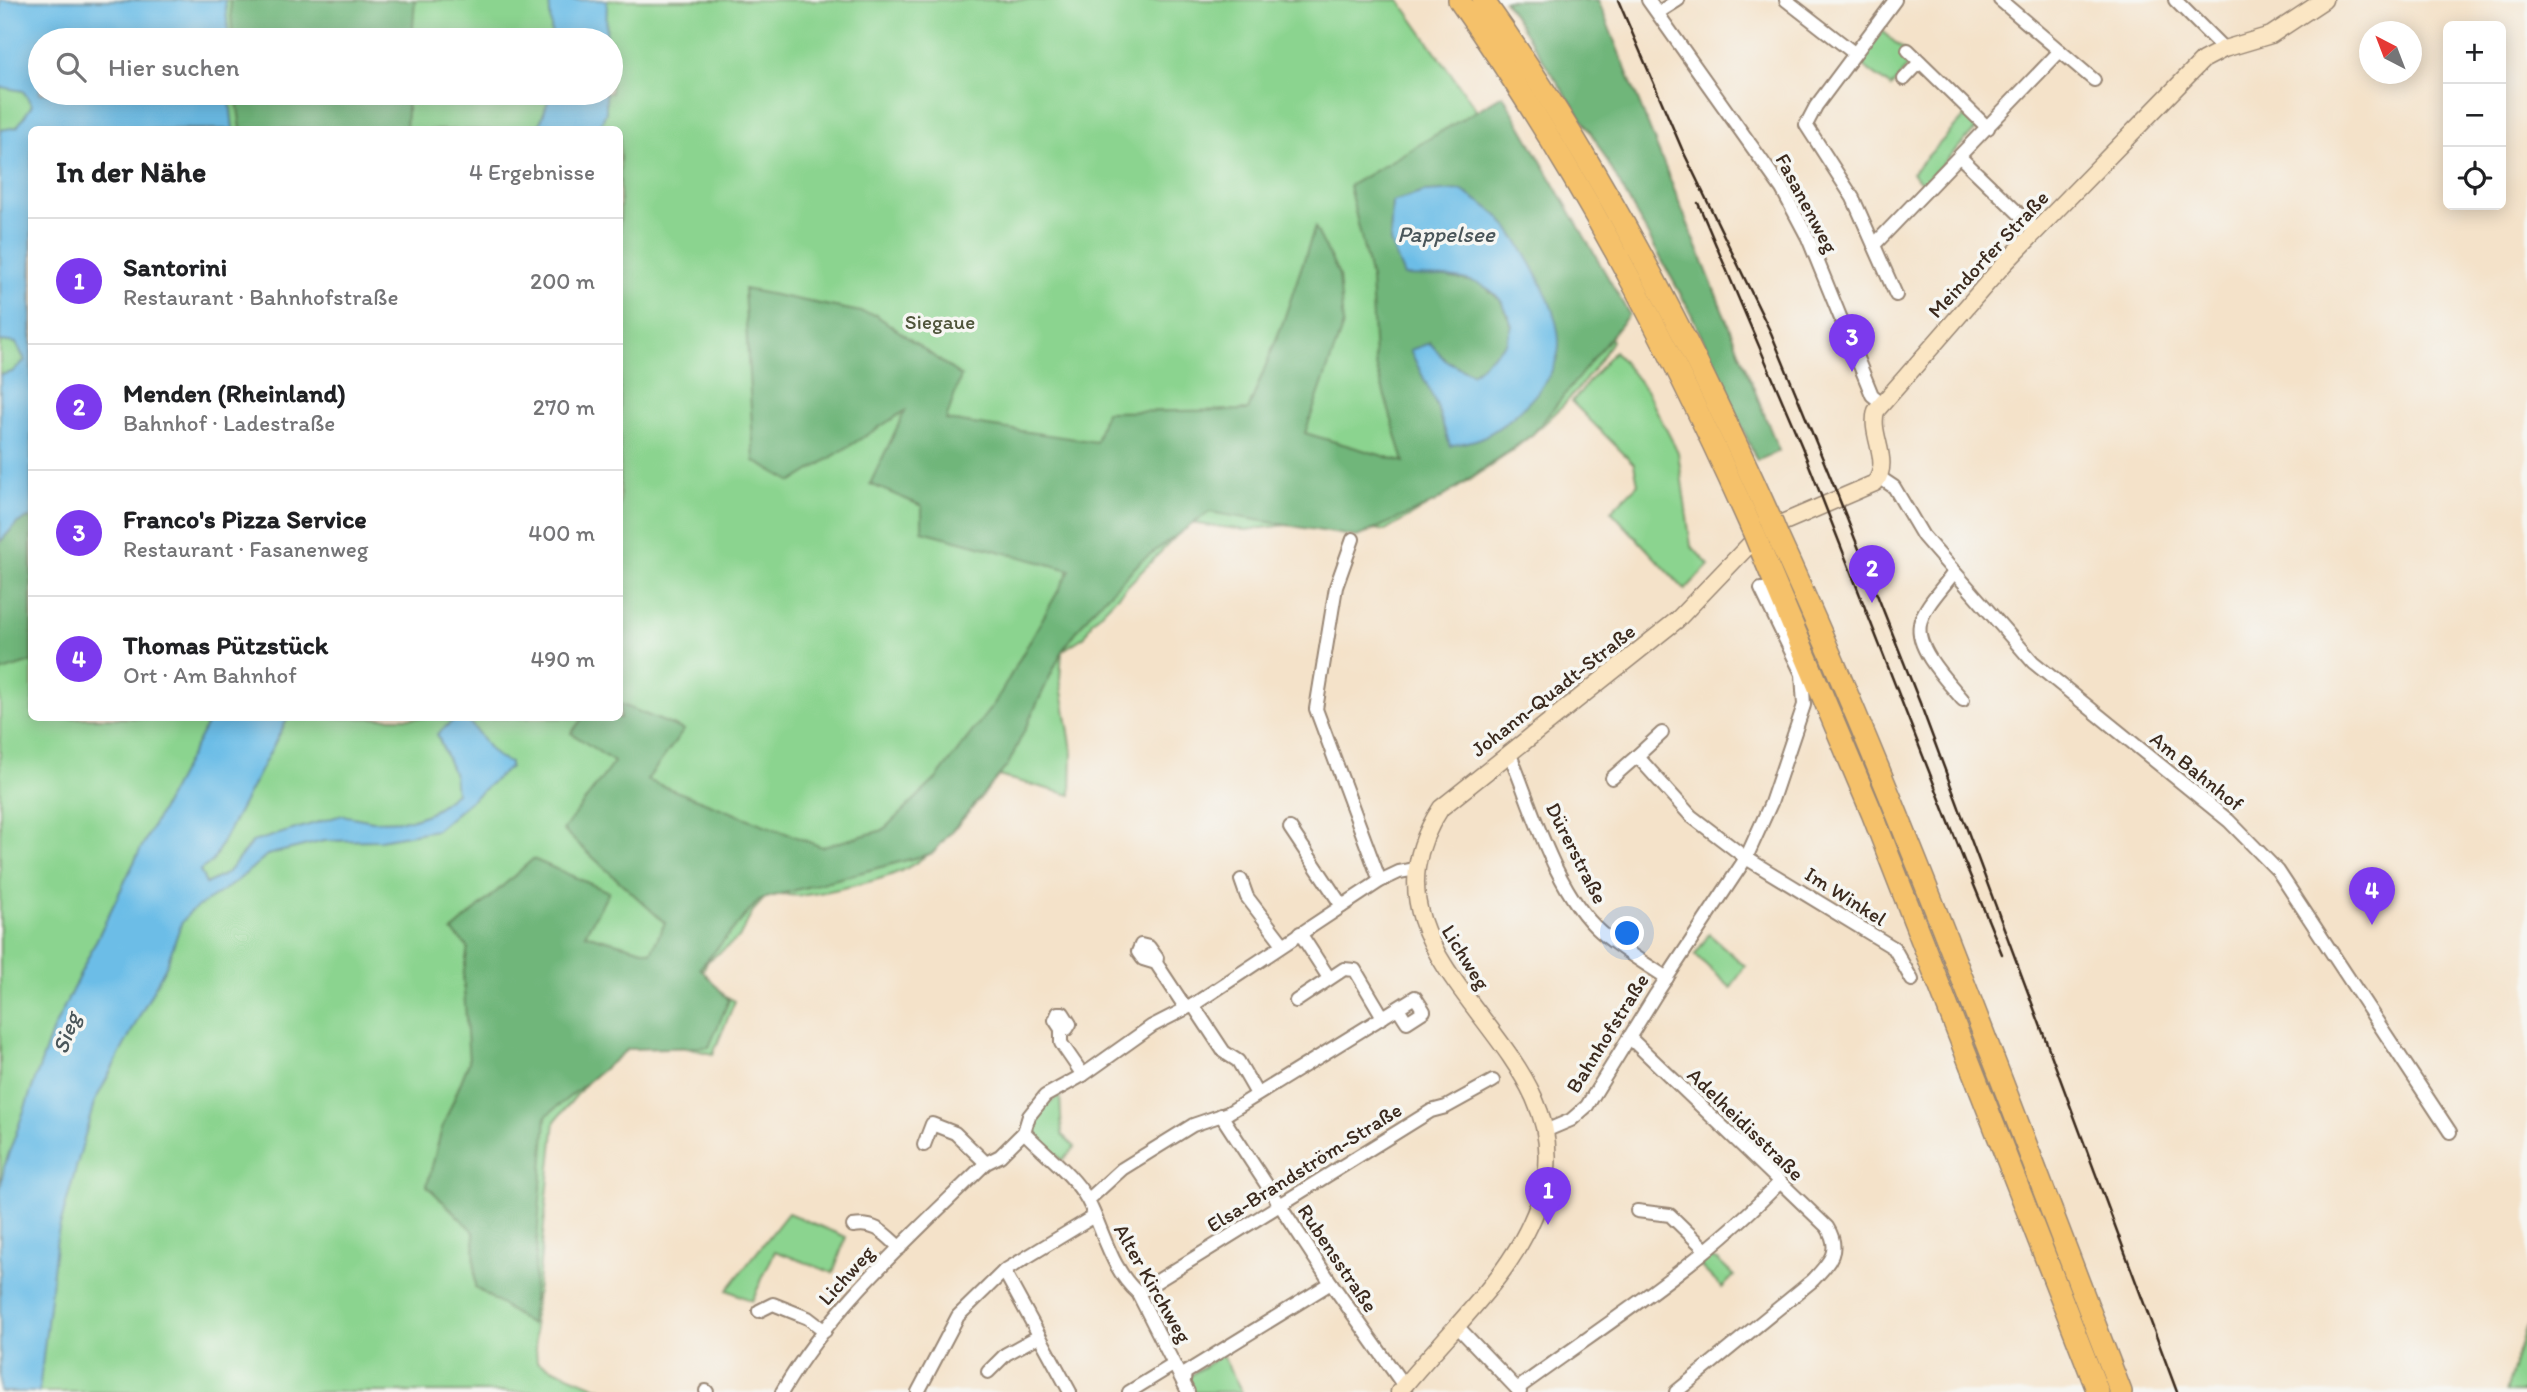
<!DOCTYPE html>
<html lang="de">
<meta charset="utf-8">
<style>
:root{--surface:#fff;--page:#f2f2f2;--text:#202124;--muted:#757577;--line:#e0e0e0;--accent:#7c3aed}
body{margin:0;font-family:Itim,sans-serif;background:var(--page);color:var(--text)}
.controls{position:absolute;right:21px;top:21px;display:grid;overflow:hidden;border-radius:10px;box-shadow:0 4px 18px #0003}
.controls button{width:63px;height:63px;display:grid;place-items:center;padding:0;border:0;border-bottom:2px solid var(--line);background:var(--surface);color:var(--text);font:35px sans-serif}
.compass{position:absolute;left:2359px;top:21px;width:63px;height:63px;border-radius:50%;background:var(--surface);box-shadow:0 4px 18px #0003;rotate:318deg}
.you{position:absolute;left:1628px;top:934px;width:24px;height:24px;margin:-18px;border:5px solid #fff;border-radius:50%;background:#1a73e8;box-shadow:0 0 0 10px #1a73e833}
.badge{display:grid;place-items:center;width:46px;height:46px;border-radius:50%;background:var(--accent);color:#fff;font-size:23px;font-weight:700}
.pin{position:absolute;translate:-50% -58px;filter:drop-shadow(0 2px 4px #0008)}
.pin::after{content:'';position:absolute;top:37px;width:24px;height:21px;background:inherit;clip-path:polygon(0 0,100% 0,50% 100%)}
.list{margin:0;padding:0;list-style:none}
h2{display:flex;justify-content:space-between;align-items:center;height:91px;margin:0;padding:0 28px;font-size:30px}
h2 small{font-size:23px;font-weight:400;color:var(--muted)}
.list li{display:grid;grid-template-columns:46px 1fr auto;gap:21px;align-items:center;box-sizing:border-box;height:126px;padding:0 28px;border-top:2px solid var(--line)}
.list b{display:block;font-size:26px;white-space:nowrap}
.list p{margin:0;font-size:23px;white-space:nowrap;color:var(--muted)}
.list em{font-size:23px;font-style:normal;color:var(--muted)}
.icon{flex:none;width:38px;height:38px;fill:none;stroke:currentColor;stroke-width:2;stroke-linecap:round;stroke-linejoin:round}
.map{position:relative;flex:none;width:2527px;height:1392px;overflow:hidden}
.search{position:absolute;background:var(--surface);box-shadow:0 4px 18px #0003;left:28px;top:28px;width:595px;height:77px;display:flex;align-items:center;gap:18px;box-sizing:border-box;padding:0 24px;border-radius:38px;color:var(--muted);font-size:26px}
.panel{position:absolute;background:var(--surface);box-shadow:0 4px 18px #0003;left:28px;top:126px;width:595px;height:595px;border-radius:10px}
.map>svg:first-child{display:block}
</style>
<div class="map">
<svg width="2527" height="1392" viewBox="0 0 2527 1392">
<rect width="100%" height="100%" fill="#f6f6f2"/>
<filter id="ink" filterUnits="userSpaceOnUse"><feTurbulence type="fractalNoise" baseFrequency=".0143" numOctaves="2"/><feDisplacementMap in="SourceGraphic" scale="14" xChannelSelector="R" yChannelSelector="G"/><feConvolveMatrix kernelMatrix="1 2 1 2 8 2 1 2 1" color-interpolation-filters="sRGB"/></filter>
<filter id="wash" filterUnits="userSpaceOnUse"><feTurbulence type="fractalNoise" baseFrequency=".00686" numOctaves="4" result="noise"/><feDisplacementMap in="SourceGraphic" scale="28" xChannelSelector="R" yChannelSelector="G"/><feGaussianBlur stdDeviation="1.57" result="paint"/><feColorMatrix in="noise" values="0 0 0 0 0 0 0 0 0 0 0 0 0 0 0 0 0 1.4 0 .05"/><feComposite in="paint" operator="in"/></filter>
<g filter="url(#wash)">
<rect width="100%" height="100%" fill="#f4e2c9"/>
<g fill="#8bd48f" stroke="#637f56" stroke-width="2" fill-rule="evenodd">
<path d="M0,0H1399L1481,116L1603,320L1612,341C1559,432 1472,480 1385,531L1358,526L1287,525L1246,530L1189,523L1092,622L1085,636L1062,651L1060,679L1072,750L1071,795L998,776C972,808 944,848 907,868C886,879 857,885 834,890C811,895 794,899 771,891L753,911L739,938L708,961L696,981L735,1001L713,1054L643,1038L600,1067L555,1121L534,1320L537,1362L609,1392H0ZM40,40H611V93H40ZM32,130H620V718H32Z"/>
<polygon points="1878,28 1904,50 1911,62 1891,87 1854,59 1861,58"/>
<polygon points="1967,114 1979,126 1923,184 1912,173"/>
<polygon points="1614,351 1646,390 1678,452 1691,546 1709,565 1685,590 1611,511 1638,484 1634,464 1572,402"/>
<polygon points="1709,934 1745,966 1731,988 1695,955"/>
<polygon points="1060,1095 1062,1135 1075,1147 1062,1161 1035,1134 1033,1123 1041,1110"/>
<polygon points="788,1213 846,1237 833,1273 775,1251 752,1301 727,1290"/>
<polygon points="1707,1257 1717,1260 1734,1276 1722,1288 1698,1264"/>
<polygon points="2527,1325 2527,1392 2506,1392 2525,1328"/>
<polygon points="1222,1355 1242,1392 1192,1392 1188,1383 1191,1375"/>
</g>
<g fill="#70b67a" stroke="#56704c" stroke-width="2" fill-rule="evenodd">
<polygon points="230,0 415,0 412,40 233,40"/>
<polygon points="1504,0 1598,0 1779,451 1757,461 1691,313 1596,141"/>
<polygon points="236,93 408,93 406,129 241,129"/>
<path d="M1503,95L1629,314L1533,434L1436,502L1357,537L1209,512L1141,561L1091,612L1062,651L1008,765L933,853L759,900L700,968L729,1000L709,1047L628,1049L546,1116L531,1325L475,1287L474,1232L427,1186L442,1128L469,1062L463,976L468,947L452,931L533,859L609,892L585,934L651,952L665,923L563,830L614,762L571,733L583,718H620V704L684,730L647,780L822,847L883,830L936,779L996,701L1070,570L922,531V506L870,484L905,411L792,482L754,461L744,289L876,315L961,376L946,420L1096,442L1105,412L1248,410L1283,322L1315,227L1339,275L1343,325L1305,433L1404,462L1375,362L1371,279L1349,186ZM1424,192L1558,357L1450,445L1436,404L1430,343L1445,360L1472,374L1507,343L1512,326L1501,301L1481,283L1451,278L1390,242L1392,203Z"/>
<polygon points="31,517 31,662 0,672 0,542 17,523"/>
</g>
<g fill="#6cbde7" stroke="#547482" stroke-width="2">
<polygon points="0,0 225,0 229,40 40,40 40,93 229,93 233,129 32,130 31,517 17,523 0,542 0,375 12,372 25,360 16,343 0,341 0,130 17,127 32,105 23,91 0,87"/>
<polygon points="549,0 607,0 606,40 552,40"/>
<polygon points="551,93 606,93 606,112 599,129 538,129"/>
<path d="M1461,190C1474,199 1490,207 1500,218C1524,246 1569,321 1557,358C1547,390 1510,424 1481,438C1472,442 1460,443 1450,446L1436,404L1410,350L1430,343L1445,360L1472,374L1506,343L1512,326C1509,318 1506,308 1501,301C1480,272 1436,277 1404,276L1390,242L1392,202L1424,192Z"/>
<path d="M210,718H288L212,862L200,870L206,884L227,873L252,842L342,815L373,821L411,820L430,813L456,793L454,775L437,734L454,720L466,719C482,733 488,757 510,763V767L436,830L380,840L324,841L267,855L236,882L190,912L181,924L167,964L94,1103L57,1237L39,1392H0V1190L4,1167L52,1032L139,852Z"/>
</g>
</g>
<g filter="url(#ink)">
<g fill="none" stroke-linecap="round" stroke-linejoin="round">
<defs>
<g id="street">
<polyline points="1648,0 1782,189 1808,238 1872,395 1882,403"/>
<polyline points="1786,0 1854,53"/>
<polyline points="1895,0 1816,106 1806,125 1853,198 1896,295"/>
<polyline points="2000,0 2094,80"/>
<polyline points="2175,0 2224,49"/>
<polyline points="1659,12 1678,0"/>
<polyline points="1908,50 1988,128"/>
<polyline points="1904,79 1920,62"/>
<polyline points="1960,157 2036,230"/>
<polyline points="1874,245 2060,51"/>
<polyline points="1879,477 1894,487 1923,536 2033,662 2229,821 2278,871 2450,1132"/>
<polyline points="1353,539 1336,587 1316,709 1380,881"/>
<path d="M1954,572C1944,587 1923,607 1920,624C1915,649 1948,682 1963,700"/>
<path d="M1509,752C1532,807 1555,892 1601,932C1620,949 1645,963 1667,978"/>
<polyline points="1637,756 1662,733"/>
<polyline points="1612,778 1637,756 1691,816 1746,858 1894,948 1912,980"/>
<polyline points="1290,828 1342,906"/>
<polyline points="1241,880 1247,897 1283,944"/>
<polyline points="1300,933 1329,978"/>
<polyline points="1156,963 1143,959 1138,952 1141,945 1149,947 1157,958 1156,963 1185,1007"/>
<polyline points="1193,1005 1224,1052 1238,1061 1257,1094"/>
<polyline points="1383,1017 1415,997 1424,1011 1407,1022 1398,1008"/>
<polyline points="1061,1029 1055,1020 1058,1013 1063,1013 1070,1024 1067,1029 1061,1029 1061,1043 1083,1075"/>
<path d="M1629,1037L1827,1227C1842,1251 1829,1263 1812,1281L1676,1392"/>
<polyline points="1221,1115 1331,1283 1404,1386"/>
<polyline points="1545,1131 1571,1120 1587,1106 1656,994 1746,858 1771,803 1804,705 1802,674 1761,589"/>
<path d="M1024,1132C1044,1153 1073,1174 1087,1199C1104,1231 1110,1268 1138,1293L1188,1392"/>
<polyline points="924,1145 932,1124 955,1133 986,1163"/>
<polyline points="1088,1200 1122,1169 1193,1125 1228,1113 1383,1017 1355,970 1344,969 1296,1001"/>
<polyline points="1637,1211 1670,1215 1706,1250"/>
<path d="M853,1226C876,1222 884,1233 900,1248"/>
<polyline points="1138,1293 1431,1111 1446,1107 1493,1081"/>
<polyline points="759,1311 773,1304 808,1318 825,1331"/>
<polyline points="1456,1325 1520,1392"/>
<polyline points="988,1372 1006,1354 1039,1336"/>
<polyline points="1184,1380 1185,1373 1331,1283"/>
<path d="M1517,1389C1606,1324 1703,1263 1779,1183"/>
<polyline points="706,1391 707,1392"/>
<path d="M782,1392C833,1304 914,1234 986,1163L1000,1156L1024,1132L1029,1116L1045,1096L1083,1075L1152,1026L1193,1005L1380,881L1399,872L1416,869"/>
<polyline points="918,1392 958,1316 1004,1271"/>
<polyline points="1070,1392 1004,1271 1093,1217"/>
<polyline points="1129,1392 1173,1365"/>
</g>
<path id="secondary" d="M1399,1392C1449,1329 1521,1271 1543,1190C1584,1042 1339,961 1441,808L1677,620L1751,543L1782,523L1875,483C1892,460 1869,436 1876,411L2004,264L2203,60L2224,49L2271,35L2324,0"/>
<g id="highway">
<path d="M1459,0C1577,167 1670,345 1753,531"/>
<path d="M1483,0C1599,163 1689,337 1771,520"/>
<path d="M1778,537C1906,816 2010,1106 2121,1392"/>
<polyline points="1760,548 1872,813 2098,1392"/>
</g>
</defs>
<use href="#street" stroke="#988674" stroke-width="16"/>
<use href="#secondary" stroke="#988674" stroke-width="19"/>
<use href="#highway" stroke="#988674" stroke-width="24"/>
<use href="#street" stroke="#fff" stroke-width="12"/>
<use href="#secondary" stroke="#fbe6c4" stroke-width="16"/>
<use href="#highway" stroke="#f5c16b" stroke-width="21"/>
<g stroke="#3b2a1e" stroke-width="2.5">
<polyline points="1618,0 1682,149 1771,333 1836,491 1920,703 2177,1392"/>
<polyline points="1698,203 1802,447 1968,871"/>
<polyline points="1965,863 2002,954"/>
</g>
<defs>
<g id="highway-bridge">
<polyline points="1771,520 1778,537"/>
<polyline points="1753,531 1760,548"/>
</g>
</defs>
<use href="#highway-bridge" stroke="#988674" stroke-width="24" stroke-linecap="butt"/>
<use href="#highway-bridge" stroke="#f5c16b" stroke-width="21"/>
</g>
</g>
<g text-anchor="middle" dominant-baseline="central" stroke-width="7" stroke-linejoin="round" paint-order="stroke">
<g font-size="21" fill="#3b2a1e" stroke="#f6f6f2">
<text transform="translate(1807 203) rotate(62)">Fasanenweg</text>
<text transform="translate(1988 254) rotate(-47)">Meindorfer Straße</text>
<text transform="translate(1553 690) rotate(-38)">Johann-Quadt-Straße</text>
<text transform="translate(2197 771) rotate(39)">Am Bahnhof</text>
<text transform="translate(1577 853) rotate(63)">Dürerstraße</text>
<text transform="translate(1846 896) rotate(32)">Im Winkel</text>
<text transform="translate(1466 957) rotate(58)">Lichweg</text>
<text transform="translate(1607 1033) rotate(-58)">Bahnhofstraße</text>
<text transform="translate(1746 1124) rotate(44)">Adelheidisstraße</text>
<text transform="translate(1304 1167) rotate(-32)">Elsa-Brandström-Straße</text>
<text transform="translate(1338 1258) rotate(56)">Rubensstraße</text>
<text transform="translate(846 1275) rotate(-48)">Lichweg</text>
<text transform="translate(1153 1283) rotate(60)">Alter Kirchweg</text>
</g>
<g font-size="21" fill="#4f543a" stroke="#f6f6f2">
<text x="940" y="321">Siegaue</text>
</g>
<g font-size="23" font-style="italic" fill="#4a565a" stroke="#f6f6f2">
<text x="1446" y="234">Pappelsee</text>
<text transform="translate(66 1033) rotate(-70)">Sieg</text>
</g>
</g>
</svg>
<div class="controls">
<button>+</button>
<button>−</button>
<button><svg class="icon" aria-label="locate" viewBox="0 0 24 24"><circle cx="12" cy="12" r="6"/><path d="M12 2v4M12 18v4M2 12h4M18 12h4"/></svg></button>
</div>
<svg class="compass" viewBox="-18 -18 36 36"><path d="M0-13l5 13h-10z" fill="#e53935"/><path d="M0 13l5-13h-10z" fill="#757577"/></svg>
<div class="you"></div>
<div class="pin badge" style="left:1548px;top:1225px">1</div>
<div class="pin badge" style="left:1872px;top:603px">2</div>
<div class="pin badge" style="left:1852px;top:372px">3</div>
<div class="pin badge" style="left:2372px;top:925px">4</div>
<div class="search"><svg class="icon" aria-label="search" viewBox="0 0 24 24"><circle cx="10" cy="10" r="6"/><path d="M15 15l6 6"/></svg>Hier suchen</div>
<section class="panel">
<h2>In der Nähe<small>4 Ergebnisse</small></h2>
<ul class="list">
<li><span class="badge">1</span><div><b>Santorini</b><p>Restaurant · Bahnhofstraße</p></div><em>200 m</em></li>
<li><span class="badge">2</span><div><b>Menden (Rheinland)</b><p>Bahnhof · Ladestraße</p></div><em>270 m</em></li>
<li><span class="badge">3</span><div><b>Franco's Pizza Service</b><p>Restaurant · Fasanenweg</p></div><em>400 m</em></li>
<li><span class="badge">4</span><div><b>Thomas Pützstück</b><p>Ort · Am Bahnhof</p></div><em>490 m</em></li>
</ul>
</section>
</div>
